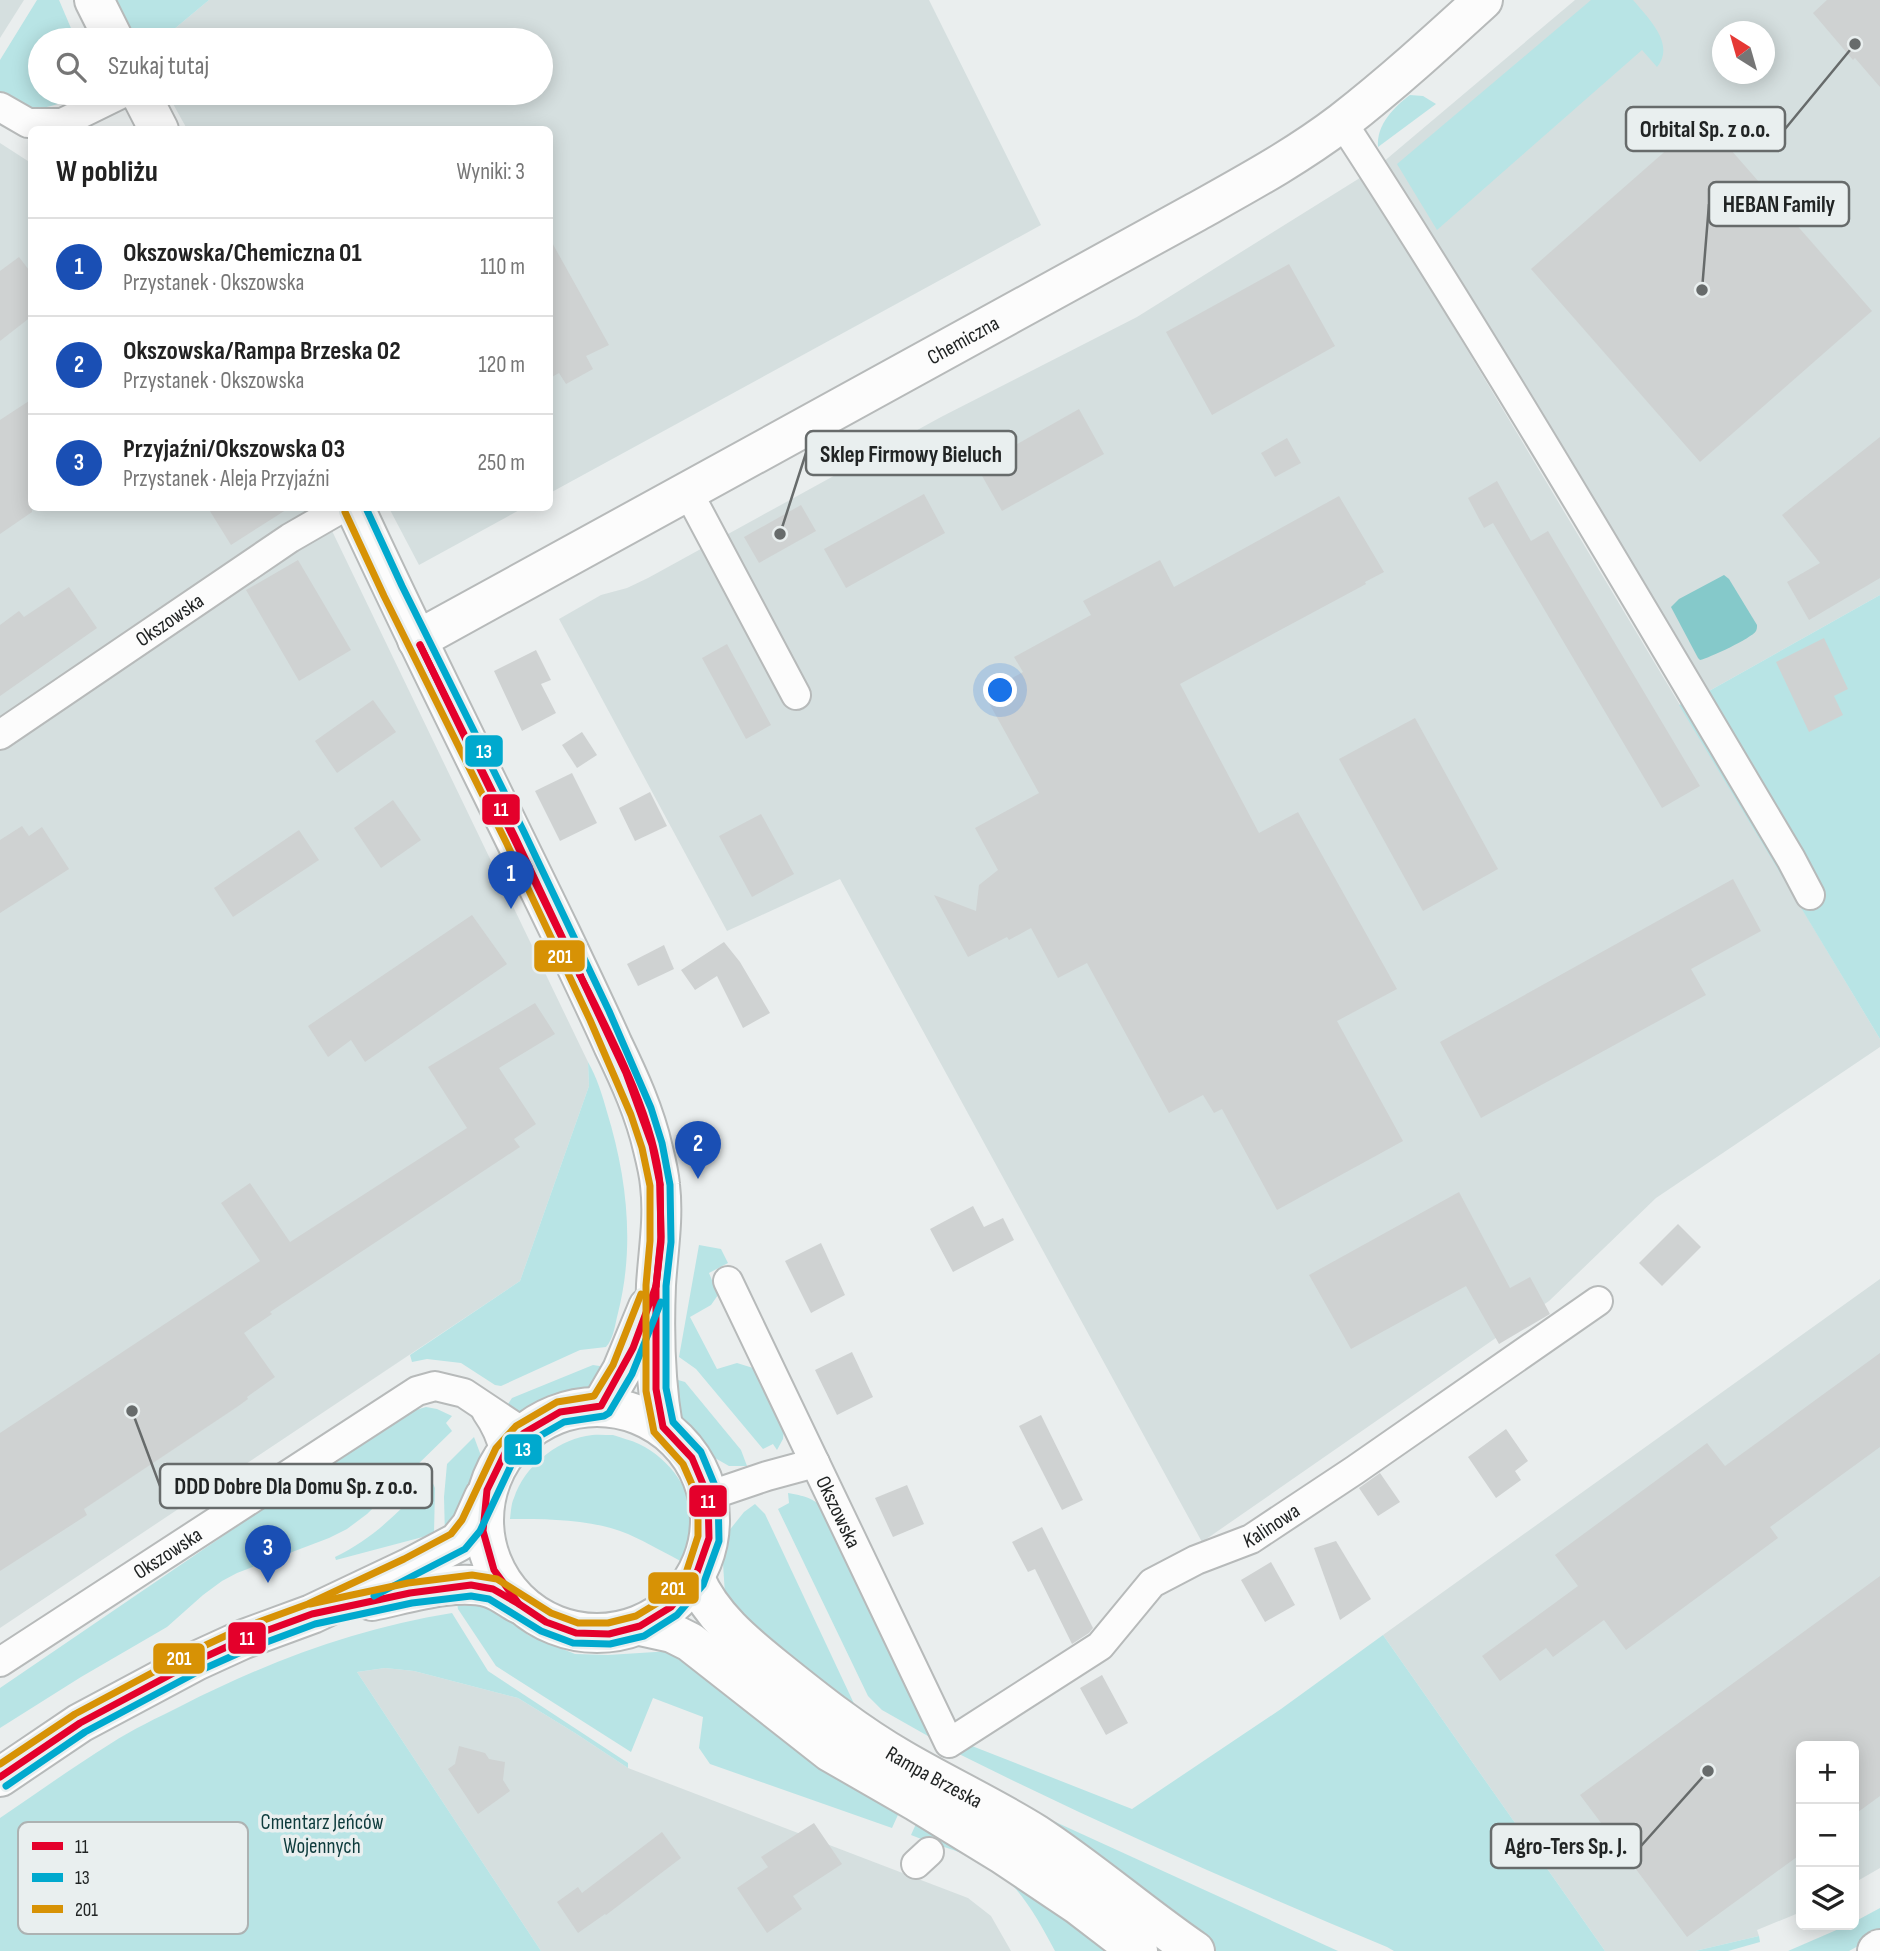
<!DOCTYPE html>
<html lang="pl">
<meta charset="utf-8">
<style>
:root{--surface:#fff;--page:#f6f6f6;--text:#222;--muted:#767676;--line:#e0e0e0;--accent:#111827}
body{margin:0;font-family:"Sofia Sans Condensed",sans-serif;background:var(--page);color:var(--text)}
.controls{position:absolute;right:21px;bottom:21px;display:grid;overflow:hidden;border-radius:10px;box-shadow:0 4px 18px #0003}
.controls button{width:63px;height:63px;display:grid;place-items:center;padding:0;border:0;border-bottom:2px solid var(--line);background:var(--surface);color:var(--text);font:35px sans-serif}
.compass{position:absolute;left:1712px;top:21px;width:63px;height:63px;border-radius:50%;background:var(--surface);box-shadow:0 4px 18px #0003;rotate:323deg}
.you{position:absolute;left:1001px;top:691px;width:24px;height:24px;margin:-18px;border:5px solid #fff;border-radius:50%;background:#1a73e8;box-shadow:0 0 0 10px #1a73e833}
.badge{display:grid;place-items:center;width:46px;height:46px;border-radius:50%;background:var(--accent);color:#fff;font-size:23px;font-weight:700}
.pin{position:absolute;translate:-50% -58px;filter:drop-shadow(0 2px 4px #0008)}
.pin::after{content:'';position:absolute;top:37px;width:24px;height:21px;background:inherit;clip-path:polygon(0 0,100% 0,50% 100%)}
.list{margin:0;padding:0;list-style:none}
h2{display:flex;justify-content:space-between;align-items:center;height:91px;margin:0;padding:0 28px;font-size:30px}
h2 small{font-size:23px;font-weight:400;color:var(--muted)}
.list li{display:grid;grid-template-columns:46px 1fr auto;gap:21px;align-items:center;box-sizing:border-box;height:98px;padding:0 28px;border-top:2px solid var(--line)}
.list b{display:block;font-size:26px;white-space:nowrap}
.list p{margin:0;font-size:23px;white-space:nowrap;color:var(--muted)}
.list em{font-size:23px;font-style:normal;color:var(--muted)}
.icon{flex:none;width:38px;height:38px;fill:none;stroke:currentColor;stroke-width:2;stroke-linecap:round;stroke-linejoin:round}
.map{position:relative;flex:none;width:1880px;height:1951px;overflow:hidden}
.search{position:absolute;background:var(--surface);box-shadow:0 4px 18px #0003;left:28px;top:28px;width:525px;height:77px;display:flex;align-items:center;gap:18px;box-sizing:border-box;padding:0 24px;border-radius:38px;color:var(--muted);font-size:26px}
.panel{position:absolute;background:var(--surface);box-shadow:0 4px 18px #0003;left:28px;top:126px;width:525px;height:385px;border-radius:10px}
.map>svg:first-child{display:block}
</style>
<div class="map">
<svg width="1880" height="1951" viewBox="0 0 1880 1951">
<rect width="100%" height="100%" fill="#eaeeee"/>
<g fill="#d5dfdf" fill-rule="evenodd">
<polygon points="0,0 24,0 0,38"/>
<polygon points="209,0 929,0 1041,225 550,493 550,130 187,129 167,93 541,93 541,40 161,40"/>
<path d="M1575,0H1880V595L1702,695L1382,163ZM1722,32H1764V74H1722Z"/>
<polygon points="0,143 31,163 32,508 321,508 588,1062 589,1086 520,1281 0,1628"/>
<polygon points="1363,176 1880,1039 1880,1047 1656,1198 1549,1301 1202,1542 840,879 727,931 559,619 601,595 627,588 648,578 941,417 1137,317"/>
<polygon points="389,508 523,508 419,565"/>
<polygon points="1880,1279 1880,1868 1854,1883 1854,1746 1801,1746 1801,1912 1757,1930 1759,1936 1695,1951 1605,1951 1383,1635"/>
<polygon points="385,1668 414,1671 518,1698 575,1733 628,1768 968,1898 991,1916 1011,1951 541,1951 357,1672"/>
</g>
<g fill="#b8e4e5">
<path d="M37,0H59L76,40H40V93H65L54,97L58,104C30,112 26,110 0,100V60Z"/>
<polygon points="111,0 209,0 161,40 137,40"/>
<path d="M1591,0H1633C1648,18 1676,44 1657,67L1642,50L1437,230L1397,164Z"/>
<path d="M1410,95L1423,96L1436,104L1378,147C1376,125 1394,107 1410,95Z"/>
<polygon points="1880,595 1880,1039 1679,705 1702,695"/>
<path d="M588,1062C597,1078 602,1094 607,1112C627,1177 635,1246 618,1313C615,1324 614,1338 606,1347L580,1350L501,1386L495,1385L461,1363L427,1359L412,1362L410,1355L520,1281L589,1086Z"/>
<polygon points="699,1245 721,1249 728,1263 709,1273 718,1295 711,1305 690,1317 717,1369 737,1363 753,1368 768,1392 784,1428 783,1439 777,1450 773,1444 763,1449 696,1369 679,1357"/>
<polygon points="593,1365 606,1367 592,1392 537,1412 527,1414 506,1407 512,1398"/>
<polygon points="668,1377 685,1382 741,1450 747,1466 729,1466 708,1454 678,1419"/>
<polygon points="426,1407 437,1409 452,1416 446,1423 452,1431 367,1514 347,1529 329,1538 237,1573 222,1581 203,1595 167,1627 81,1677 0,1728 0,1688 396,1418 412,1411"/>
<path d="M613,1435C621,1438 631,1440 639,1444C676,1462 700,1502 692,1543C691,1550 688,1557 686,1564C667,1554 648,1543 628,1534C591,1519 550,1519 510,1519C511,1512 511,1504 514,1498C524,1467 555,1442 586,1436C594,1434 604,1435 613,1435Z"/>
<polygon points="474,1437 483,1461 482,1480 445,1537 444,1497 447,1464"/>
<path d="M431,1479L435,1488L434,1534L336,1560L335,1557C375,1538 400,1510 431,1479Z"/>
<path d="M788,1493C803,1496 814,1497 824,1510L935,1740L882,1710L868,1696L778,1509L789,1503Z"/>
<polygon points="755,1504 765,1514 857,1710 768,1651 725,1595 723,1563 728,1532 744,1512"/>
<polygon points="456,1596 482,1600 528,1635 575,1654 608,1655 671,1651 902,1806 892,1828 710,1764 699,1748 703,1717 653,1698 631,1752 496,1666 458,1609"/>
<path d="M452,1613L488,1671L628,1763V1768L575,1733L518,1698L414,1671L385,1668L357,1672L541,1951H0V1818C37,1793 73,1767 110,1744C133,1729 157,1718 181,1706C267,1662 357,1628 452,1613Z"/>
<path d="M1383,1635L1605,1951H1394L1387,1947C1243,1887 1099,1824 959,1754L972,1746L1132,1809L1281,1709Z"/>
<polygon points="1005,1799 1338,1951 1212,1951"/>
<path d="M920,1815L1125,1951H1055C1036,1916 1016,1877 978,1860C957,1850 933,1844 911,1835Z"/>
<polygon points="1880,1908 1880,1934 1849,1951 1788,1951 1848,1925 1854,1925 1854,1922"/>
<polygon points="1759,1936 1760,1942 1728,1951 1695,1951"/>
</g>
<path fill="#85c9ca" d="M1724,575L1729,579L1757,625C1757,627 1757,629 1756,631C1752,638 1709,658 1700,660L1698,658L1671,607L1679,599Z"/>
<g fill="#cfd2d2">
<polygon points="1827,0 1880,0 1880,87 1855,58 1853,60 1813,13"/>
<polygon points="1703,118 1872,311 1700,462 1531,269"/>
<polygon points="550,239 609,345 586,356 593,369 566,384 559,373 550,378"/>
<polygon points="19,257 32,274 32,316 0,341 0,271"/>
<polygon points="1289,264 1335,346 1212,415 1166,332"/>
<polygon points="32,399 32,512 0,534 0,420"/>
<polygon points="1079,409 1104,454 1002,511 977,467"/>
<polygon points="1880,437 1880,578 1809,620 1787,582 1820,563 1782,515"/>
<polygon points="1287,438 1301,463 1275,477 1261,453"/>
<polygon points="1497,481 1531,541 1548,531 1700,786 1662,808 1493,523 1484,528 1468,498"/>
<polygon points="924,494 945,533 846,588 824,549"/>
<polygon points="1339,496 1384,572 1365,582 1366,584 1180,684 1259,833 1298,812 1397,989 1337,1021 1403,1141 1277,1210 1222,1109 1214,1113 1203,1095 1169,1113 1087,963 1058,978 1031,928 1009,940 1007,937 968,957 934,895 976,911 979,885 998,870 975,828 1039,793 984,694 1023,672 1014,657 1091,615 1083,601 1160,560 1174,587"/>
<polygon points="801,505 816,531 759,563 744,537"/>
<polygon points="208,508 289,508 231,545"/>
<polygon points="298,560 351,650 299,681 246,590"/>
<polygon points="69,587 97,628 0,696 0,625 19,611 24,617"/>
<polygon points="1824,638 1848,689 1834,696 1843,715 1809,732 1776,662"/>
<polygon points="727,644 771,725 746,739 702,658"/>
<polygon points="536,650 551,680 541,684 556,713 522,731 494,671"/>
<polygon points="373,700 396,732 337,773 315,741"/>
<polygon points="1415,718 1498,869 1423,911 1339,759"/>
<polygon points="582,732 597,755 577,768 562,745"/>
<polygon points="572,773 597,823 560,841 535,791"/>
<polygon points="650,792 667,826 635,841 619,808"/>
<polygon points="393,800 421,840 381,868 354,828"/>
<polygon points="761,814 794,874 752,897 719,836"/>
<polygon points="22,826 29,836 42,827 69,869 0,913 0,840"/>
<polygon points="299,830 319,860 233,917 214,888"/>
<polygon points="1733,879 1761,931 1691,969 1706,995 1481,1118 1440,1042"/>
<polygon points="472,915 507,964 365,1062 351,1040 328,1057 308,1026"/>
<polygon points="724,942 740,962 770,1013 743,1028 717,976 695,990 681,970"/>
<polygon points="664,945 674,969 638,986 627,964"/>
<polygon points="535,1003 555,1034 499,1068 536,1124 514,1139 520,1147 270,1312 272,1314 244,1333 275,1377 247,1397 248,1399 237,1407 84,1509 87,1515 0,1571 0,1433 260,1261 221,1203 250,1183 290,1242 467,1128 428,1067"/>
<polygon points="1459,1192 1510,1288 1530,1277 1550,1314 1499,1344 1466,1286 1351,1349 1309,1275"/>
<polygon points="973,1206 984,1227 1003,1218 1014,1240 953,1272 930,1229"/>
<polygon points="1678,1224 1701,1247 1662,1286 1639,1263"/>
<polygon points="821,1243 845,1295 811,1313 785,1261"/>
<polygon points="852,1352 873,1397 837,1415 815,1370"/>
<polygon points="1880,1353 1880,1447 1770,1527 1778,1538 1626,1650 1604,1620 1553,1657 1546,1648 1500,1681 1482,1656 1578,1586 1555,1555 1707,1443 1725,1466"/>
<polygon points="1041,1415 1083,1500 1062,1510 1019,1426"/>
<polygon points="1506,1429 1528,1461 1515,1471 1521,1480 1496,1498 1468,1457"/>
<polygon points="1380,1473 1400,1502 1378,1516 1359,1488"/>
<polygon points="907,1485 924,1524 893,1537 875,1498"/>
<polygon points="1042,1527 1093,1628 1089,1633 1072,1644 1035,1569 1028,1572 1012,1542"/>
<polygon points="1336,1541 1371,1599 1340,1620 1314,1548"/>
<polygon points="1271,1562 1295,1605 1265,1622 1241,1580"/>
<polygon points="1880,1576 1880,1796 1854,1815 1854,1746 1801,1746 1801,1854 1687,1937 1580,1795"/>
<polygon points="1102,1675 1128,1723 1106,1735 1080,1688"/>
<polygon points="459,1746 485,1753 489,1759 505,1762 503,1780 510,1791 478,1814 448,1769 455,1764"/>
<polygon points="814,1823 842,1864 793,1896 802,1909 767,1933 737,1888 768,1867 761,1857"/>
<polygon points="662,1832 681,1858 606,1915 605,1914 578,1933 557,1902 578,1887 582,1893"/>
</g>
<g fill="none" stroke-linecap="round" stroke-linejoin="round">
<defs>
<g id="street">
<polyline points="0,107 28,123 62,123 123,93"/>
<path d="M1342,122C1499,363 1644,612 1791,859L1810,895"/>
<polyline points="688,492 796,695"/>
<path id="s1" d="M0,735L290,538L342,508"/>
<path id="s2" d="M728,1281L949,1743L1100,1646L1152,1583L1196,1560L1251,1539L1355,1470L1598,1301"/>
<path d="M486,1411C496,1425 501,1436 505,1453"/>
<polyline points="708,1496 767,1476 815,1463"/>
<path id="s3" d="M0,1662L417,1391L435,1386L464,1393L524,1433"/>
<polyline points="916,1864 929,1852"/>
</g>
<g id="secondary">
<polyline points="94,0 114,40"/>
<polyline points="140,93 159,130"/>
<path d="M355,508C421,651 493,793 562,936C579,972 597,1009 613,1045C629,1078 645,1113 653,1149C656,1161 659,1173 660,1185C664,1219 658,1252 656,1285C654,1333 655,1380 663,1427"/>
<path id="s4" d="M417,640L1196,212C1246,184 1296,157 1342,122C1391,84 1437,42 1483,0"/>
<polyline points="601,1406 622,1370 648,1307"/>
</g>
<g id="highway">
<circle cx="597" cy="1520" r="113"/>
<path id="s5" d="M695,1578C711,1616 744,1643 775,1668C816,1701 856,1733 901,1759C945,1785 993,1807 1036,1834C1091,1870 1141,1914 1195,1951"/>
<path d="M372,1601C407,1594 456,1578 490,1588C500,1591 510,1599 519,1604"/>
<polyline points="640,1626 672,1633 690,1642 830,1752 917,1802 1002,1854 1078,1905 1138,1951"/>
<polyline points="0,1777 80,1723 196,1661 244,1639 312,1614 409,1568 458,1542 471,1526 484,1497"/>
<polyline points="1877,1951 1880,1949"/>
</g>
</defs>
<use href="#street" stroke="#b7baba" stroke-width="32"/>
<use href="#secondary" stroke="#b7baba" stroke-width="42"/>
<use href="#highway" stroke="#b7baba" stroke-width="42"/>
<use href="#street" stroke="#fcfcfc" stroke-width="28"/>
<use href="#secondary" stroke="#fcfcfc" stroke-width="38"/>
<use href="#highway" stroke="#fcfcfc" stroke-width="38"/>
<defs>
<g id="bus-1">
<polyline points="420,645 515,837 580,975"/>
<polyline points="420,645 580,975"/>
<path d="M580,975C610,1035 654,1117 660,1184"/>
<polyline points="580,975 626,1073 652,1145 660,1184"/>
<polygon points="656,1286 656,1389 663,1427 692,1458 708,1496 709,1538 695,1578 671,1607 640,1626 609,1634 576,1633 546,1622 519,1604 494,1570 483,1531 487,1490 505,1453 524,1433 560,1412 601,1406 633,1348"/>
<polyline points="656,1286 661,1242 660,1186"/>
<polyline points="656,1286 661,1237 660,1186"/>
<polyline points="0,1777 80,1723 196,1661 244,1639 312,1614 410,1593 471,1585 493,1589 519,1604"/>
</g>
<g id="bus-2">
<polyline points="374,1596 465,1549 480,1531 514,1459 531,1441 564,1422 604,1416 609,1413 632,1374 661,1302"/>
<polyline points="6,1786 85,1732 201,1670 248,1649 315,1624 412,1603 471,1596 489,1599 541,1631 573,1643 610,1644 644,1636 677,1615 703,1585 719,1541 718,1493 701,1452 673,1422 666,1388 666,1286 671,1242 670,1185 662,1143 651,1108 609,1011 524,832 402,586 366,508"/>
</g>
<g id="bus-3">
<polyline points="310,1604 408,1583 472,1575 497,1579 551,1613 578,1623 608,1623 636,1616 664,1599 686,1573 698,1536 698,1498 683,1464 654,1432 646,1391 646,1285 650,1241 650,1186 642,1148 631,1115 590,1020 506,842 384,596 345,512"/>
<polyline points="0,1764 75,1714 191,1652 240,1629 308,1604 404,1559 451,1534 462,1520 496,1448 516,1426 557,1402 594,1396 613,1365 641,1294"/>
</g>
</defs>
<use href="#bus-1" stroke="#e9efef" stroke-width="12"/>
<use href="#bus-2" stroke="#e9efef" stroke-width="12"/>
<use href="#bus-3" stroke="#e9efef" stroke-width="12"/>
<use href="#bus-1" stroke="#e4002b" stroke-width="7"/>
<use href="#bus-2" stroke="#00a9ce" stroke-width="7"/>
<use href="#bus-3" stroke="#d79205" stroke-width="7"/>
</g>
<g text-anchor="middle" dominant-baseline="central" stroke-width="7" stroke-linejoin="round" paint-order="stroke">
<g font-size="21" fill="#212424" stroke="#e9efef">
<text stroke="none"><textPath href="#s4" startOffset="623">Chemiczna</textPath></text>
<text stroke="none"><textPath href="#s1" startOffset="205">Okszowska</textPath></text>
<text stroke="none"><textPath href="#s2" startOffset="256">Okszowska</textPath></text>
<text stroke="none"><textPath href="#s2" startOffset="906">Kalinowa</textPath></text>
<text stroke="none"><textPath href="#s3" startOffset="200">Okszowska</textPath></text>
<text stroke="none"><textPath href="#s5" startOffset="315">Rampa Brzeska</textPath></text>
</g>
<g font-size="21" fill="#0e3b3c" stroke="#e9efef">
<text x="322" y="1822">Cmentarz Jeńców<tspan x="322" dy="24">Wojennych</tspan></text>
</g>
</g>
<rect x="18" y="1822" width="230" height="112" rx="10" fill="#e9efef" stroke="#adb2b2" stroke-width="2"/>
<rect x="32" y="1842" width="31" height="8" fill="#e4002b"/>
<rect x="32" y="1873" width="31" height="9" fill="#00a9ce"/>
<rect x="32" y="1905" width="31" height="8" fill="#d79205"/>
<g font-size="19" fill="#212424">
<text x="75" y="1853">11</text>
<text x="75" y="1884">13</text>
<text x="75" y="1916">201</text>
</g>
<path fill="none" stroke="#676b6b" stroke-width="2.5" d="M1855 44L1785 129M1702 290L1709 204M780 534L806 453M132 1411L160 1486M1708 1771L1641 1846"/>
<g fill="#676b6b" stroke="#e9efef" stroke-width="2.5">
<circle cx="1855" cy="44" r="7"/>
<circle cx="1702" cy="290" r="7"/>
<circle cx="780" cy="534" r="7"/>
<circle cx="132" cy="1411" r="7"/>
<circle cx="1708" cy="1771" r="7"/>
</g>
<g fill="#e9efef" stroke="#676b6b" stroke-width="2.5">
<rect x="1626" y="107" width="159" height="44" rx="7"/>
<rect x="1709" y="182" width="140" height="44" rx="7"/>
<rect x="806" y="431" width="210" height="44" rx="7"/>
<rect x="160" y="1464" width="272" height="44" rx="7"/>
<rect x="1491" y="1824" width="150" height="44" rx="7"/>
</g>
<g font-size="23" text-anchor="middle" font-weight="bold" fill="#212424">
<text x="1705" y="137">Orbital Sp. z o.o.</text>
<text x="1779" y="212">HEBAN Family</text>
<text x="911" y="462">Sklep Firmowy Bieluch</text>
<text x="296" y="1494">DDD Dobre Dla Domu Sp. z o.o.</text>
<text x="1566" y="1854">Agro-Ters Sp. J.</text>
</g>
<g stroke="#e9efef" stroke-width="2.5">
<rect x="464" y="734" width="40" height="34" rx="7" fill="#00a9ce"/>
<rect x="481" y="793" width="40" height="33" rx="7" fill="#e4002b"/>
<rect x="533" y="939" width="53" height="34" rx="7" fill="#d79205"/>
<rect x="503" y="1433" width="40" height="33" rx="7" fill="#00a9ce"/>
<rect x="688" y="1484" width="40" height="34" rx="7" fill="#e4002b"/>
<rect x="647" y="1571" width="53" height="34" rx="7" fill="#d79205"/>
<rect x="227" y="1621" width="40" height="34" rx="7" fill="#e4002b"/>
<rect x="152" y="1642" width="54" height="33" rx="7" fill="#d79205"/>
</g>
<g font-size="19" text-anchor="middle" font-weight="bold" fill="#fff">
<text x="484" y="758">13</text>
<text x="501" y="816">11</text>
<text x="560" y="963">201</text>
<text x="523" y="1456">13</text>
<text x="708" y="1508">11</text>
<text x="673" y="1595">201</text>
<text x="247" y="1645">11</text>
<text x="179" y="1665">201</text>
</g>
</svg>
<div class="controls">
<button>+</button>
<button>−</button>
<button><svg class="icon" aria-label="layers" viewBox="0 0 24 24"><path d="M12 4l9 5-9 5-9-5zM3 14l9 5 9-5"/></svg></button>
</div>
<svg class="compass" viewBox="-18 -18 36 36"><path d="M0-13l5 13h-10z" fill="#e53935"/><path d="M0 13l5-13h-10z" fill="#767676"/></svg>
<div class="you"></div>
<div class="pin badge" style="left:511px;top:909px;background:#1a4fb4">1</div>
<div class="pin badge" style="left:698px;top:1179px;background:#1a4fb4">2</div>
<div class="pin badge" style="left:268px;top:1583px;background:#1a4fb4">3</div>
<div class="search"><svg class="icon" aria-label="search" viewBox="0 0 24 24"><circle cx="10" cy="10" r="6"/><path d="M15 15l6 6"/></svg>Szukaj tutaj</div>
<section class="panel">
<h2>W pobliżu<small>Wyniki: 3</small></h2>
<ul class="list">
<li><span class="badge" style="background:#1a4fb4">1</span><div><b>Okszowska/Chemiczna 01</b><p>Przystanek · Okszowska</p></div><em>110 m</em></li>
<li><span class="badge" style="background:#1a4fb4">2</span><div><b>Okszowska/Rampa Brzeska 02</b><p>Przystanek · Okszowska</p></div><em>120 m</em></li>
<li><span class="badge" style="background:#1a4fb4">3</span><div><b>Przyjaźni/Okszowska 03</b><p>Przystanek · Aleja Przyjaźni</p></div><em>250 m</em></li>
</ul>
</section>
</div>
